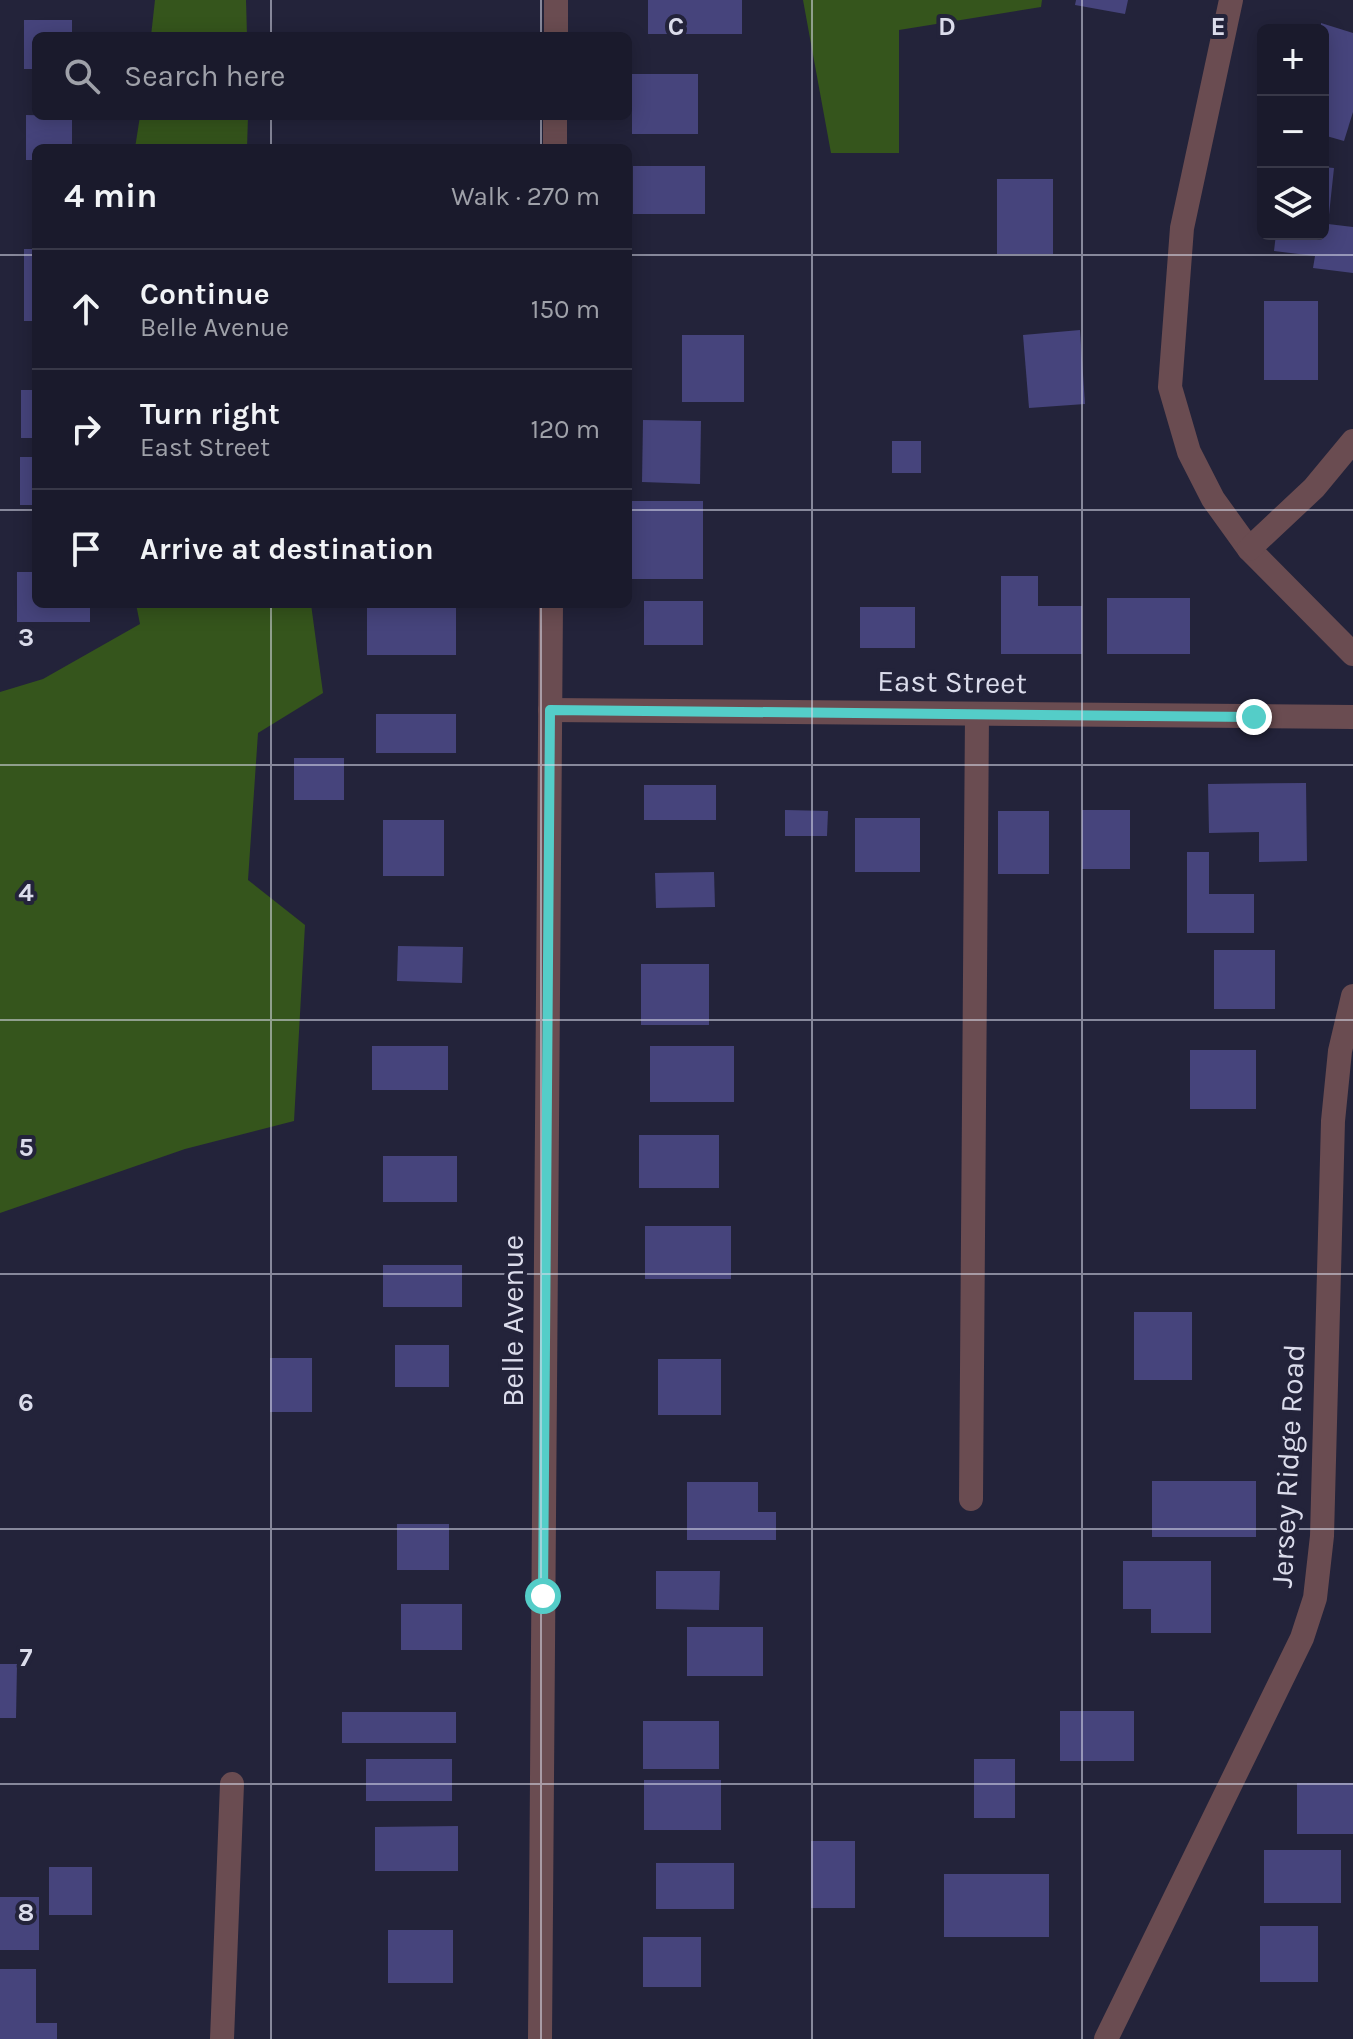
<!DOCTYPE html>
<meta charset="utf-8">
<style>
:root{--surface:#1a1a2c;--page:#272738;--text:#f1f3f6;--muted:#9fa1a9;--line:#383848}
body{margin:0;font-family:Karla,sans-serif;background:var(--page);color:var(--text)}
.controls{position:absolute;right:24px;top:24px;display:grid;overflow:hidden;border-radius:12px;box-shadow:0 4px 20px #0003}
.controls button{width:72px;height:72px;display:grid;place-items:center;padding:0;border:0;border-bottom:2px solid var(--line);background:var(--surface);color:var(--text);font:40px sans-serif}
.stop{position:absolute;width:24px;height:24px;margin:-18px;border:6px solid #54cdc8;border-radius:50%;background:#fff}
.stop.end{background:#54cdc8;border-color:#fff;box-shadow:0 2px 8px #0008}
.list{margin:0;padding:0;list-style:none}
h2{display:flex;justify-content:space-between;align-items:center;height:104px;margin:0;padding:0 32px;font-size:34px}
h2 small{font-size:26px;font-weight:400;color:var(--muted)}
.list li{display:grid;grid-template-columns:52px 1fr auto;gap:24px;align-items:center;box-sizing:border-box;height:120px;padding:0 32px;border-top:2px solid var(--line)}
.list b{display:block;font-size:30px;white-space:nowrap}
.list p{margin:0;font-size:26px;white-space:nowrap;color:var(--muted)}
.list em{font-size:26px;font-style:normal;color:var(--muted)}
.icon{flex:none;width:44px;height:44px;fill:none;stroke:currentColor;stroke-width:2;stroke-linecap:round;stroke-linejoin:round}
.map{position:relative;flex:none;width:1353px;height:2039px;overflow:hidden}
.search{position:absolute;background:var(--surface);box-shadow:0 4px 20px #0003;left:32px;top:32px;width:600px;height:88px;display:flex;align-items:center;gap:20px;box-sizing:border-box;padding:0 28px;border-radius:12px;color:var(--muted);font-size:30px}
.panel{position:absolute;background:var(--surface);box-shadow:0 4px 20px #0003;left:32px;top:144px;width:600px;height:464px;border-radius:12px}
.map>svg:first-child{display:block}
</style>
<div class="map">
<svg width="1353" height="2039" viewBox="0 0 1353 2039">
<rect width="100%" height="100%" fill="#23233a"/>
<g fill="#35551c">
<polygon points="155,0 246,0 247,36 151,36"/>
<polygon points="803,0 1042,0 1041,7 899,30 899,153 831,153"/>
<polygon points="140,116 248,116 247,148 135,148"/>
<polygon points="136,604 311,604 323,693 258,733 248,880 305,925 294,1121 185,1149 0,1213 0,692 43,679 140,624"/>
</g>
<g fill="#46447c">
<rect x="648" y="0" width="94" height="34"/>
<polygon points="1076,0 1128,0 1125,14 1075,5"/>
<polygon points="24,20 72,20 72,36 36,36 36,69 24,69"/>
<polygon points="1321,23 1353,33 1353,112 1344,141 1323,135"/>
<rect x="632" y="74" width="66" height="60"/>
<polygon points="26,115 72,116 72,148 36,148 36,160 26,160"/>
<rect x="633" y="166" width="72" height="48"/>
<polygon points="1323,167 1334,168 1328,224 1353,227 1353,273 1313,268 1315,256 1274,251 1276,234 1323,234"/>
<rect x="997" y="179" width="56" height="75"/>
<rect x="24" y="249" width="12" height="72"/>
<rect x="1264" y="301" width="54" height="79"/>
<polygon points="1080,330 1085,404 1029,408 1023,335"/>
<rect x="682" y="335" width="62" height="67"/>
<rect x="21" y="390" width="15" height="48"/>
<polygon points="643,420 701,421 700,484 642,482"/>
<rect x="892" y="441" width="29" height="32"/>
<rect x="20" y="457" width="16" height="48"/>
<rect x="629" y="501" width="74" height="78"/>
<polygon points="17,572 36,572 36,604 90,604 90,622 17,622"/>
<polygon points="1001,576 1038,576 1038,606 1082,606 1082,654 1001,654"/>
<rect x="1107" y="598" width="83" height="56"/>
<rect x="644" y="601" width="59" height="44"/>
<rect x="367" y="606" width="89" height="49"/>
<rect x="860" y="607" width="55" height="41"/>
<rect x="376" y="714" width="80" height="39"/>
<rect x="294" y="758" width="50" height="42"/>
<polygon points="1306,783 1307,861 1259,862 1259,832 1209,833 1208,784"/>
<rect x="644" y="785" width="72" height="35"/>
<polygon points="785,810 828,811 827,836 785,836"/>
<rect x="1082" y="810" width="48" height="59"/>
<rect x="998" y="811" width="51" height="63"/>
<rect x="855" y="818" width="65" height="54"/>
<rect x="383" y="820" width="61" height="56"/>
<polygon points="1187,852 1209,852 1209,894 1254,894 1254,933 1187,933"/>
<polygon points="714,872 715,907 656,908 655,873"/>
<polygon points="398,946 463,947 462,983 397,981"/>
<rect x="1214" y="950" width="61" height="59"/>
<rect x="641" y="964" width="68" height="61"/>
<rect x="372" y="1046" width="76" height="44"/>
<rect x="650" y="1046" width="84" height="56"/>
<rect x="1190" y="1050" width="66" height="59"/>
<rect x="639" y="1135" width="80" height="53"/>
<rect x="383" y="1156" width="74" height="46"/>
<rect x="645" y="1226" width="86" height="53"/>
<rect x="383" y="1265" width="79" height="42"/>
<rect x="1134" y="1312" width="58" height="68"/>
<rect x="395" y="1345" width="54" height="42"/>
<rect x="270" y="1358" width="42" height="54"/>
<rect x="658" y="1359" width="63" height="56"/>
<rect x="1152" y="1481" width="104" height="56"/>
<polygon points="687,1482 758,1482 758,1512 776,1512 776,1540 687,1540"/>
<rect x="397" y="1524" width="52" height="46"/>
<polygon points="1123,1561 1211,1561 1211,1633 1151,1633 1151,1609 1123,1609"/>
<polygon points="656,1571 720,1571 719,1610 656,1609"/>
<rect x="401" y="1604" width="61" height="46"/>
<rect x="687" y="1627" width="76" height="49"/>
<polygon points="0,1664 17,1664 16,1718 0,1718"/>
<rect x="1060" y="1711" width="74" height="50"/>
<rect x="342" y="1712" width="114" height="31"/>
<rect x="643" y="1721" width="76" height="48"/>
<rect x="366" y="1759" width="86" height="42"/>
<rect x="974" y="1759" width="41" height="59"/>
<rect x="644" y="1780" width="77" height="50"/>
<rect x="1297" y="1783" width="56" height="51"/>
<polygon points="458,1826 458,1871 375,1871 375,1827"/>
<rect x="811" y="1841" width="44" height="67"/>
<rect x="1264" y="1850" width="77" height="53"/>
<rect x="656" y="1863" width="78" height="46"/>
<rect x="49" y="1867" width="43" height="48"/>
<rect x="944" y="1874" width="105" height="63"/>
<rect x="0" y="1897" width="39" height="53"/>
<rect x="1260" y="1926" width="58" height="56"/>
<rect x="388" y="1930" width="65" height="53"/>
<rect x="643" y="1937" width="58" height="50"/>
<polygon points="0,1969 36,1969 36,2023 57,2023 57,2039 0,2039"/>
</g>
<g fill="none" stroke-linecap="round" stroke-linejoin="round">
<g stroke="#6a4c51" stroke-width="24">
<polyline points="1231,0 1182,228 1170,387 1189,452 1213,499 1249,549 1353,654"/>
<polyline points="556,36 556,0"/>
<polyline points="555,148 555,116"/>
<polyline points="1249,549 1314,488 1353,441"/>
<polyline points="550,710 1353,717"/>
<polyline points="971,1499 977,715"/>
<polyline points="222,2039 232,1784"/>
<polyline points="540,2039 551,604"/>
<polyline points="1106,2039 1302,1638 1315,1598 1322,1536 1333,1121 1340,1051 1353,996"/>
</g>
</g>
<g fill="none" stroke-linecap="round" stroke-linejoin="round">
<polyline stroke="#54cdc8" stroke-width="10" points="543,1596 550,710 1254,717"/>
</g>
<path fill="none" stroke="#dbdceb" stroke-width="2" stroke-opacity="0.55" d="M271,0V36M541,0V36M812,0V2039M1082,0V2039M271,116V148M541,116V148M0,255H36M628,255H1353M0,510H36M628,510H1353M271,604V2039M541,604V2039M0,765H1353M0,1020H1353M0,1274H1353M0,1529H1353M0,1784H1353"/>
<g text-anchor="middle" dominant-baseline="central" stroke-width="8" stroke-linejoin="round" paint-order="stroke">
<g font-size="30" fill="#dbdceb" stroke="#23233a">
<text transform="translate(952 682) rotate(1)">East Street</text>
<text transform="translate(513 1321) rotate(-90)">Belle Avenue</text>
<text transform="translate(1288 1466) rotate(-87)">Jersey Ridge Road</text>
</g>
</g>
<g font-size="26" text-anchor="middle" font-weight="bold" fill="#dbdceb" stroke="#23233a" stroke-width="8" stroke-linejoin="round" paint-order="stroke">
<text x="676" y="35">C</text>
<text x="947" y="35">D</text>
<text x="1218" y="35">E</text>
<text x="26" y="646">3</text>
<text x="26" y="901">4</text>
<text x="26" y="1156">5</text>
<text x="26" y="1411">6</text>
<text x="26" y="1666">7</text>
<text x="26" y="1921">8</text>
</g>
</svg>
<div class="controls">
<button>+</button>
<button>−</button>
<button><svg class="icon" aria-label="layers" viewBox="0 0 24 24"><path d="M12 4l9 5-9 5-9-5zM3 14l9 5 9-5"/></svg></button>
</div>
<div class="stop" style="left:543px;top:1596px"></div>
<div class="stop end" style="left:1254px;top:717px"></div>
<div class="search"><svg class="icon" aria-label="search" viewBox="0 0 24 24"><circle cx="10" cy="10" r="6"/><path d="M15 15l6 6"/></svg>Search here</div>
<section class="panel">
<h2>4 min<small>Walk · 270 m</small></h2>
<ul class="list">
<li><svg class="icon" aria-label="ahead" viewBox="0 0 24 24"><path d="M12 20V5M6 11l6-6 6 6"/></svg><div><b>Continue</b><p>Belle Avenue</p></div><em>150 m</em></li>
<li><svg class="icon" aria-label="right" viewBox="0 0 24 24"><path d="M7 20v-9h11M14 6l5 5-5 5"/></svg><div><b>Turn right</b><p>East Street</p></div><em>120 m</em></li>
<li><svg class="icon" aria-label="arrive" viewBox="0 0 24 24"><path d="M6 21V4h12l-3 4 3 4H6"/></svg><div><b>Arrive at destination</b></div></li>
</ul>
</section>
</div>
